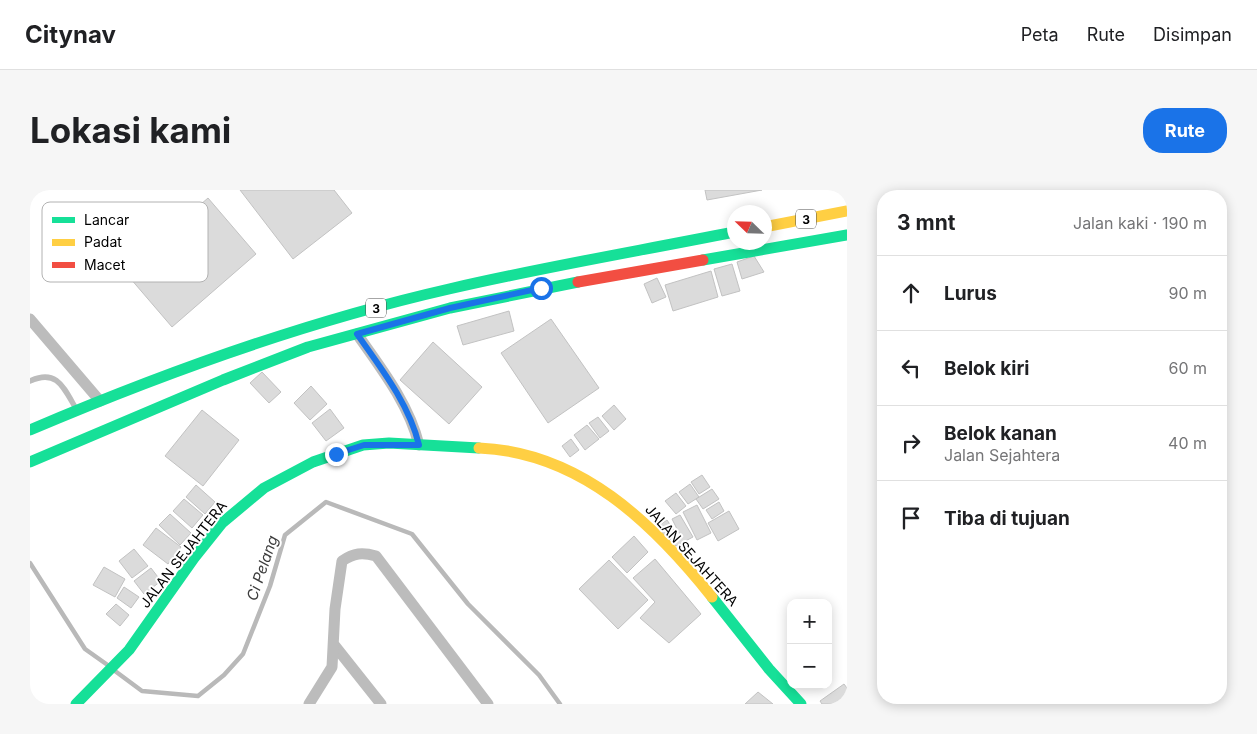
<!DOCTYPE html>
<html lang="id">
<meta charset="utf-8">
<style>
:root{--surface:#fff;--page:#f6f6f6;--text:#202124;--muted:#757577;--line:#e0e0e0;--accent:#1a73e8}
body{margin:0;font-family:Inter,sans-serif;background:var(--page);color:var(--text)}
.controls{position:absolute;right:15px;bottom:15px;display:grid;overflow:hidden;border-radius:10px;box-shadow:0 2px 12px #0003}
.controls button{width:45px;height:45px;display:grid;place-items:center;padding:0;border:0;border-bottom:1px solid var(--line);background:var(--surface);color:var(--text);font:25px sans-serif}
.compass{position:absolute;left:697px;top:15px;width:45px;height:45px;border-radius:50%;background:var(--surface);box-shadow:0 2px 12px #0003;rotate:293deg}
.stop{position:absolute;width:15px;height:15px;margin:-11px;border:4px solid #1a73e8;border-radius:50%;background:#fff}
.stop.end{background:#1a73e8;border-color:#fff;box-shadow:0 1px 5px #0008}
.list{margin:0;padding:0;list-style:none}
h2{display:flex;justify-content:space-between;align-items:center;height:65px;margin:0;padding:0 20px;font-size:21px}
h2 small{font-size:16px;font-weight:400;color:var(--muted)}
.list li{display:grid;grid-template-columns:32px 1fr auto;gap:15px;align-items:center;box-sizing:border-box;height:75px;padding:0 20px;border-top:1px solid var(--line)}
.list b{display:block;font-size:19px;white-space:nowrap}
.list p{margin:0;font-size:16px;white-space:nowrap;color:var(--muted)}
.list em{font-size:16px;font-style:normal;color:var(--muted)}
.icon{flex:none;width:28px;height:28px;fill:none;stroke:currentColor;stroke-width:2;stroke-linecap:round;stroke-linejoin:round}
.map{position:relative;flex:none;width:817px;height:514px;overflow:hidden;border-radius:20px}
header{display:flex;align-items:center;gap:30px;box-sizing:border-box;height:70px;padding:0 25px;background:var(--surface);border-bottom:1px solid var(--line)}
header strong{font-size:24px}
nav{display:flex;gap:28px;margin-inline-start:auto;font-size:18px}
.intro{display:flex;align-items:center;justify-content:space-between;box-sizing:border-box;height:120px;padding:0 30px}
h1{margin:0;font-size:35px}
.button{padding:12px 22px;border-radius:20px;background:var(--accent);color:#fff;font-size:18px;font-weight:700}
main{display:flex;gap:30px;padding:0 30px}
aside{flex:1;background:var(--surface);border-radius:20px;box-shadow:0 2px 12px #0003}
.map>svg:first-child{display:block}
</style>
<header>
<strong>Citynav</strong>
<nav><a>Peta</a><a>Rute</a><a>Disimpan</a></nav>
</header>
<div class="intro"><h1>Lokasi kami</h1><a class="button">Rute</a></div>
<main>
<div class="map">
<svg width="817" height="514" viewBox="0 0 817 514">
<rect width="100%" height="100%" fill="#fff"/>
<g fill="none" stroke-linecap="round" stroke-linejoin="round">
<g stroke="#b9b9b9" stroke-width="4.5">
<polyline points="0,373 55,459 79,476"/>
<polyline points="85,481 112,501 168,506 194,485 213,464 240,396 255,345 296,312 382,344 438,414 509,485 530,514"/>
</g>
</g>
<g fill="#dbdbdb" stroke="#c2c2c2">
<polygon points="210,0 304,0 322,23 263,69"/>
<polygon points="675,0 732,0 677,10"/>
<polygon points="178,8 226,64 142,137 94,81"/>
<polygon points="724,66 734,82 712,89 707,72"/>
<polygon points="702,74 710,101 692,106 684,79"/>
<polygon points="681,81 688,107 643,121 635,95"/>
<polygon points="627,88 636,107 622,113 614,94"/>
<polygon points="479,121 484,141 433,155 427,136"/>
<polygon points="521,129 569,198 518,233 471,163"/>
<polygon points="403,152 452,197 419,234 370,190"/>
<polygon points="232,182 251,202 239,213 220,193"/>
<polygon points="281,196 297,214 280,230 264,213"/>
<polygon points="584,215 596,229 584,240 572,226"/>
<polygon points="300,219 314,238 296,251 282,233"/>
<polygon points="172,220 209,250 173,296 135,266"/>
<polygon points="568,227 579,241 570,248 559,233"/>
<polygon points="557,235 569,249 555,260 544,245"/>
<polygon points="541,249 549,260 540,267 532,256"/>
<polygon points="672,285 680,297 669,304 661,292"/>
<polygon points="660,294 669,307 658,314 649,302"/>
<polygon points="166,295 185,312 175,324 156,307"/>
<polygon points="682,299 689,309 673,319 666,309"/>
<polygon points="646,303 656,316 646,324 635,311"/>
<polygon points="154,309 173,325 162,338 143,321"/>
<polygon points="689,312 694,321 682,329 676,320"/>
<polygon points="667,315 681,343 667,350 653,322"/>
<polygon points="699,321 709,339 688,351 678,333"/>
<polygon points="140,324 161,343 150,355 129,335"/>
<polygon points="650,325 663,347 646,356 643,353 650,345 642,329"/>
<polygon points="637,330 647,345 638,351 628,336"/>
<polygon points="126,338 151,357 138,374 113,355"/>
<polygon points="604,346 618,362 597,383 582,367"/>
<polygon points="104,359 118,376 102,388 89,371"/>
<polygon points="625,369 671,424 639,453 610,428 625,412 603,388"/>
<polygon points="579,370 618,410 588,439 549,399"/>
<polygon points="74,377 95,389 85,407 63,395"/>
<polygon points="121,378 131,391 114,404 104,391"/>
<polygon points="94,397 109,407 101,418 87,408"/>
<polygon points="86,414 99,425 90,436 76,424"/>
<polygon points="814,494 817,498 817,514 792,514 790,511"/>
<polygon points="728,502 743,514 715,514"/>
</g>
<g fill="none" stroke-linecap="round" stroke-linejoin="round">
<path stroke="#bcbcbc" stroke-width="5.5" d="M0,191C26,179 33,196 45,217"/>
<g stroke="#bcbcbc" stroke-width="11">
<polyline points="0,129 70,211"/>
<path d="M327,144C351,178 379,214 389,255"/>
<polyline points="305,456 351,514"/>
<path d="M279,514L302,477L305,419L312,371C324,363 332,362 346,366L458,514"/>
</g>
<g stroke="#16e098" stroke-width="11">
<polyline points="673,70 817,45"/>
<path d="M0,240C136,182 274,132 419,99C513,77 609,61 704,42"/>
<polyline points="0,272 193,190 278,157 420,118 548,92"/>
<polyline points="682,407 739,479 771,514"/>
<polyline points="46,514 99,460 164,368 192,333 234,298 283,272 333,255 359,253 449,258"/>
</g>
<g stroke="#ffcf43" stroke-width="11">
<polyline points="734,37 817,21"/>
<path d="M449,258C550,262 623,333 682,407"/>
</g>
<polyline stroke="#f24e42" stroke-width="11" points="548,92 673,70"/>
</g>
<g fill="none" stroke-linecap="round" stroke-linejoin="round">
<path stroke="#1a73e8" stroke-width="6" d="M306,264L334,255H389C379,214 351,178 327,144L420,118L511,98"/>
</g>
<g text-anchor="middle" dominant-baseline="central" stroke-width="4" stroke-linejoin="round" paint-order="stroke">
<g fill="#fff" stroke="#4c4c4c" stroke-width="1">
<rect x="766" y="19.5" width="20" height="19" rx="4"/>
<rect x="336" y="108.5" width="20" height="19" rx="4"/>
</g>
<g font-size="12" font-weight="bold" fill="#000">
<text x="776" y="29">3</text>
<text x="346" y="118">3</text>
</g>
<g font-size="14" fill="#000" stroke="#fff">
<text transform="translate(153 364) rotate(-52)">JALAN SEJAHTERA</text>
<text transform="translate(662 365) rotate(48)">JALAN SEJAHTERA</text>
</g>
<g font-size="15" font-style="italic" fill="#3c3c3c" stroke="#fff">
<text transform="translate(232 378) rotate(-71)">Ci Pelang</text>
</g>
</g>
<rect x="12" y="12" width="166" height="80" rx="8" fill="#fff" stroke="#b2b2b2" stroke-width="1"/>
<rect x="22" y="27" width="23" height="6" fill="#16e098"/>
<rect x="22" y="49" width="23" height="7" fill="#ffcf43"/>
<rect x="22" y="72" width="23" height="6" fill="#f24e42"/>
<g font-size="14" fill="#000">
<text x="54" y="35">Lancar</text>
<text x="54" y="57">Padat</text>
<text x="54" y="80">Macet</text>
</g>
</svg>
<div class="controls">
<button>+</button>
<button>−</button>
</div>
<svg class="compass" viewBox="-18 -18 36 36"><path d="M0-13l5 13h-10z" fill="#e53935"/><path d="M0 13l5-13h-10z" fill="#757577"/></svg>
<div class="stop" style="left:511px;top:98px"></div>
<div class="stop end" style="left:306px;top:264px"></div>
</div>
<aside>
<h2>3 mnt<small>Jalan kaki · 190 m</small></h2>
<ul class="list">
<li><svg class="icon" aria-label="ahead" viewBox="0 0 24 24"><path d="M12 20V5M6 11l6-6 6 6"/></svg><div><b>Lurus</b></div><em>90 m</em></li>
<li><svg class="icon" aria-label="left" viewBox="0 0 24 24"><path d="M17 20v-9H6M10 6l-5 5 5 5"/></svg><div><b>Belok kiri</b></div><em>60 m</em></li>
<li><svg class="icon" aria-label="right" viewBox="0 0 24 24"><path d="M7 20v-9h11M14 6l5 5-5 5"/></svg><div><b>Belok kanan</b><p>Jalan Sejahtera</p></div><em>40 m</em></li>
<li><svg class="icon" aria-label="arrive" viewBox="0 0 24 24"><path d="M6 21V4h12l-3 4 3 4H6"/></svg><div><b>Tiba di tujuan</b></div></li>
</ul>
</aside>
</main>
